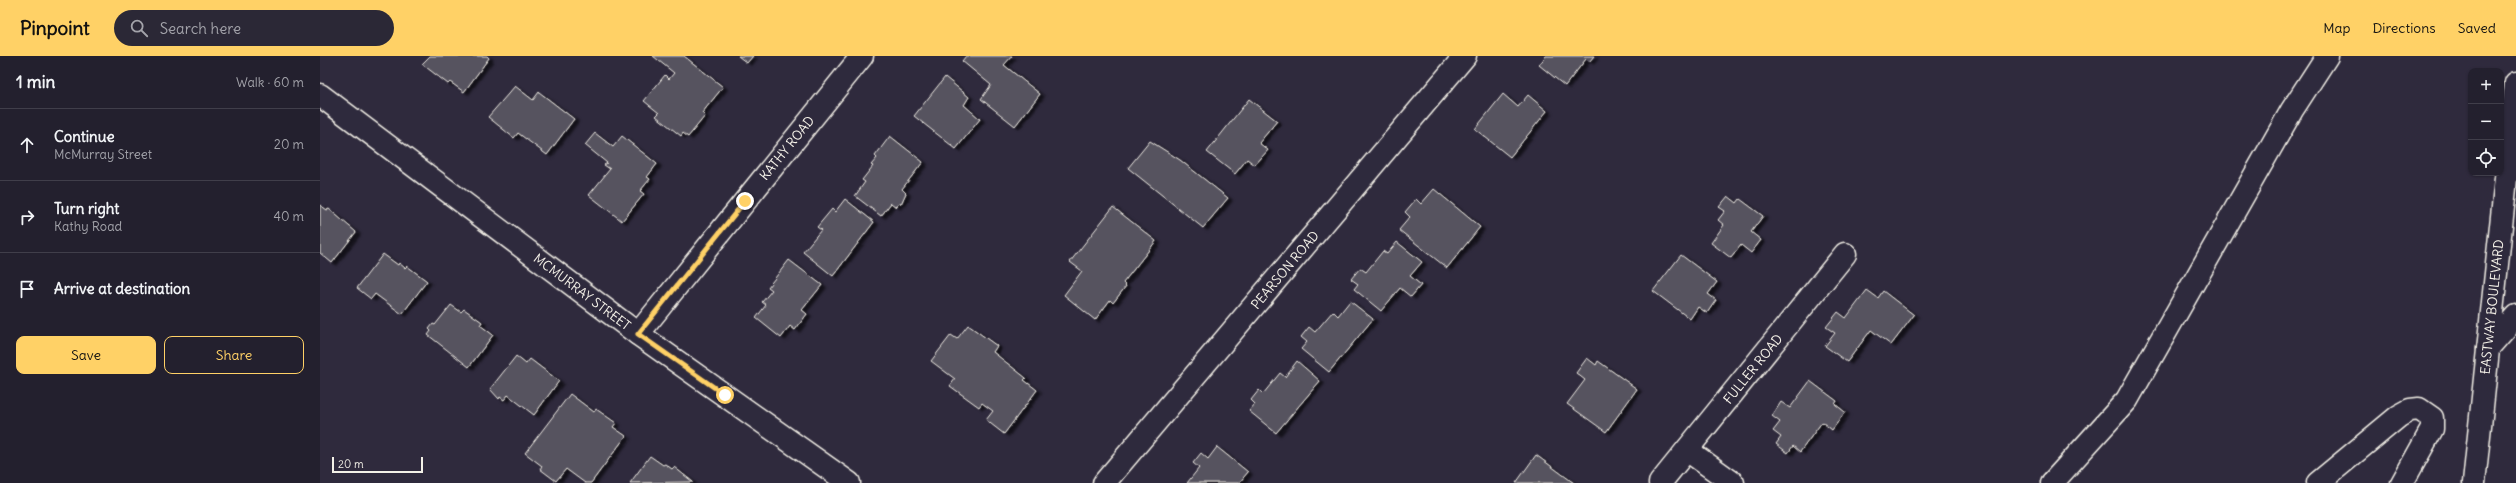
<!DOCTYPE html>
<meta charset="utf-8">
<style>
:root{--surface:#23202e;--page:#2b2836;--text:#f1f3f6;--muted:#a3a3aa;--line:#403e4a;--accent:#ffd166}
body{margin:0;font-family:Delius,sans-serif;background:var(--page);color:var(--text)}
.controls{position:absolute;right:12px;top:12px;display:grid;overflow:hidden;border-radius:8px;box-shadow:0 1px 3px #0004}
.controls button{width:36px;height:36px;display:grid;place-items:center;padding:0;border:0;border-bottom:1px solid var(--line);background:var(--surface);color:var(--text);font:20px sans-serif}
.scale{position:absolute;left:12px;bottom:10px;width:91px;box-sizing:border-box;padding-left:4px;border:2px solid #f4f1e8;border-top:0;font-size:11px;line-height:14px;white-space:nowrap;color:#f4f1e8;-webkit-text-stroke:3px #2f2a3d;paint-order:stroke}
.stop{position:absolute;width:12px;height:12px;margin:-9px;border:3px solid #ffd166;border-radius:50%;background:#fff}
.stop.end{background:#ffd166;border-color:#fff;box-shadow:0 1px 4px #0008}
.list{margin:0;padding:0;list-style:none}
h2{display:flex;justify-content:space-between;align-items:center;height:52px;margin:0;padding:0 16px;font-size:17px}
h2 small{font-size:13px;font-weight:400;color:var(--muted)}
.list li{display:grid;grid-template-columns:26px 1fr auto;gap:12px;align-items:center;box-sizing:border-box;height:72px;padding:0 16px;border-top:1px solid var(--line)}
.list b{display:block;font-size:15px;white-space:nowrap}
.list p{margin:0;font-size:13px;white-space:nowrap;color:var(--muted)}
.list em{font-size:13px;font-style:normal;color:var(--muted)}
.actions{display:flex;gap:8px;padding:12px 16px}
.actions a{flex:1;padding:9px 0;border:1px solid var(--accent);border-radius:8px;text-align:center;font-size:14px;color:var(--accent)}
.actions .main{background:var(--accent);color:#111}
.icon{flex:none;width:22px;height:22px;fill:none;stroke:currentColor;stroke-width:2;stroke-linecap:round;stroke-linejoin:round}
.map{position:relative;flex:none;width:2196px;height:427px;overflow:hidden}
header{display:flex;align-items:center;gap:24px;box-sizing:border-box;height:56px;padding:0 20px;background:var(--accent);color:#111}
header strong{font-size:19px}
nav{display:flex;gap:22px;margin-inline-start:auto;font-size:14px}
.search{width:280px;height:36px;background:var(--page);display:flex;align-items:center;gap:10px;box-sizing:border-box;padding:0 14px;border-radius:22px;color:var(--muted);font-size:15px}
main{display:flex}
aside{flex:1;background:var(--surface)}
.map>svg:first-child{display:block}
</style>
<header>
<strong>Pinpoint</strong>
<div class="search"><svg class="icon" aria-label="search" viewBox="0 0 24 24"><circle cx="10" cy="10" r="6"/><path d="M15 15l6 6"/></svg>Search here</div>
<nav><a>Map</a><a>Directions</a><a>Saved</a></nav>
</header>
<main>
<aside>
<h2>1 min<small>Walk · 60 m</small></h2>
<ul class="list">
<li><svg class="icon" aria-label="ahead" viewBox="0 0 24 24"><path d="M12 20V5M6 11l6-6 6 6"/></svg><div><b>Continue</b><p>McMurray Street</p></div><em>20 m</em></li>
<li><svg class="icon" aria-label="right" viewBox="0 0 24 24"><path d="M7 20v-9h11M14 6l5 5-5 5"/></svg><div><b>Turn right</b><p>Kathy Road</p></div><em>40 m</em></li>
<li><svg class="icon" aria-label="arrive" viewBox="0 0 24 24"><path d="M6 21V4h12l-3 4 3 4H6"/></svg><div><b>Arrive at destination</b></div></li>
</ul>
<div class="actions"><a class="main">Save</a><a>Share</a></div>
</aside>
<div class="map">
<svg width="2196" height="427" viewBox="0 0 2196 427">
<defs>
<filter id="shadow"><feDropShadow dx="4.5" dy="2.5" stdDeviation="1" flood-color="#0009"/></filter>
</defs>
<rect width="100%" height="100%" fill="#2f2a3d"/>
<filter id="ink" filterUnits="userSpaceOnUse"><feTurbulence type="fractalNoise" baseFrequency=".025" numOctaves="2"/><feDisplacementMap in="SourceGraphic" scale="8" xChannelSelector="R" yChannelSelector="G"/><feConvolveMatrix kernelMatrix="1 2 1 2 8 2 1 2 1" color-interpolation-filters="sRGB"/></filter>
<g filter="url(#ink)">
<g fill="#56525f" stroke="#f4f1e8" filter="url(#shadow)">
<polygon points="110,0 167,0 169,2 144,36 130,26 128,28 102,8"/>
<polygon points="333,0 364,0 403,31 382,57 385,60 368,81 363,77 361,80 336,60 339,57 324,45 345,19 349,23 354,17"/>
<polygon points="418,0 433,0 427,7"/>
<polygon points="646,0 692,0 684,9 720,38 695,70 661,43 671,29 642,5"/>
<polygon points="1226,0 1274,0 1269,6 1266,3 1245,30 1219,9"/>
<polygon points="625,21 649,41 644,49 660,63 636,93 594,60"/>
<polygon points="195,30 213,44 219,36 254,63 227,99 198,77 194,82 168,61"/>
<polygon points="1183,38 1198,51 1208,39 1227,55 1190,101 1155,73"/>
<polygon points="929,43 957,65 939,87 948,94 935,109 927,103 915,118 887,96"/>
<polygon points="275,77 293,91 302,80 337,108 327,121 330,123 320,135 324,138 302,165 269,139 290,113 284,109 287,107 265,89"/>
<polygon points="570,80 603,106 582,133 586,137 581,148 580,146 576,151 571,147 561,160 535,140 545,126 542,124 553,110 551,109 557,102 555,100"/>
<polygon points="830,85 860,104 908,142 883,172 808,112"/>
<polygon points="1114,133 1160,171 1127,212 1079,174 1090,161 1085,156 1096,143 1101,148"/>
<polygon points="1408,140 1417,147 1420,143 1443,160 1431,176 1441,184 1431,197 1421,189 1411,202 1391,187 1404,169 1398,164 1405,155 1399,151"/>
<polygon points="525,143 554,166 513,220 483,196 501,174 497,171 512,153 515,156"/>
<polygon points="0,149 7,154 9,153 36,176 12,207 0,197"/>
<polygon points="793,151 836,185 803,227 806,230 793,247 790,244 775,264 744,239 762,215 750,206"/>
<polygon points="1077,186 1102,206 1090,220 1101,229 1091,241 1080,232 1061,255 1034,233 1038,228 1031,223 1040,212 1046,216 1063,195 1067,198"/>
<polygon points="63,198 78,209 79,207 85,212 87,210 107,225 82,258 55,238 51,243 37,232"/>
<polygon points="1361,199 1397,226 1388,238 1396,244 1387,257 1378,251 1370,263 1333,235"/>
<polygon points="469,204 502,229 482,254 487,258 475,274 470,270 461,282 436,262 446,249 442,246 452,234 448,231"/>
<polygon points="1547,234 1558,242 1563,235 1594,259 1571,289 1551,274 1527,306 1505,290 1515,277 1506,271 1518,256 1526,262"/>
<polygon points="1030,245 1053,263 1009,316 981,293 987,286 981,281 989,271 995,276 1013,255 1018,260"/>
<polygon points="131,249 141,256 144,253 162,266 160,269 173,279 149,311 108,279 111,275 109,273 113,268 115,269"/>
<polygon points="648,269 677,290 673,296 706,322 704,324 717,334 684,378 666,364 673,355 662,347 659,351 630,330 635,323 611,305 631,279 637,283"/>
<polygon points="196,300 206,308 210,303 239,325 214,359 188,339 184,344 180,341 179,343 170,333"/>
<polygon points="1267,302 1276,309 1278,305 1317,333 1286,376 1247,348 1265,324 1256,317"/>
<polygon points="977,305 1000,325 956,377 929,355 935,348 931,344 939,334 943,338 960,317 965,321"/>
<polygon points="1490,325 1517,345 1515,348 1525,356 1512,374 1502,366 1480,396 1473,390 1468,397 1456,388 1461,381 1453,375 1460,366 1452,360 1461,346 1470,352"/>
<polygon points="250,338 274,356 276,353 296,367 293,371 306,380 271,427 265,427 246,413 236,425 220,413 222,410 205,397"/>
<polygon points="897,391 928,416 919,427 867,427 879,412 873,407 881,397 888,403"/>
<polygon points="1216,399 1254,427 1196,427"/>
<polygon points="330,400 343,409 345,408 352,413 354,411 373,426 310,427"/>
</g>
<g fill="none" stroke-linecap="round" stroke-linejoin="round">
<defs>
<g id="minor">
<polyline points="0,39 318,278 529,427"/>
<polyline points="318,278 542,0"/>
<polyline points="2168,292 2196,260"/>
<polyline points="1367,394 1413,427"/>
<polyline points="784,427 1145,0"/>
<polyline points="1340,427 1525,198"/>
<polyline points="1732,427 1807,344 1972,54 2007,0"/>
<polyline points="1998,427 2079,360 2090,354 2099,353 2112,362 2112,373 2082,427"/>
<polyline points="2154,427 2196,27"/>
</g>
</defs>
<use href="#minor" stroke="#f4f1e8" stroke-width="25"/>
<use href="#minor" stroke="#2f2a3d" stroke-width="22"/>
</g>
</g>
<g fill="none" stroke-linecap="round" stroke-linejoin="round" filter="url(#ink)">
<polyline stroke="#ffd166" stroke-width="5" points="405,339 318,278 425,145"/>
</g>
<g text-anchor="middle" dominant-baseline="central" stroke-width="4" stroke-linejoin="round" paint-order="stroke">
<g font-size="13" fill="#f4f1e8" stroke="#2f2a3d">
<text transform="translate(467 92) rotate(-51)">KATHY ROAD</text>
<text transform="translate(965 214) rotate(-50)">PEARSON ROAD</text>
<text transform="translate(262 236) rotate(37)">MCMURRAY STREET</text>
<text transform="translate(2172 251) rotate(-84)">EASTWAY BOULEVARD</text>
<text transform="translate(1433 313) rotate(-51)">FULLER ROAD</text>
</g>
</g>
</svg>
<div class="controls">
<button>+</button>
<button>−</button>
<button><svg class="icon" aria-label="locate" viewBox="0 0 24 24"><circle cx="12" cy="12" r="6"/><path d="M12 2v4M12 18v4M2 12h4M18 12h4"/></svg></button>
</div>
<div class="scale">20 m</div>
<div class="stop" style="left:405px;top:339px"></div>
<div class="stop end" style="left:425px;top:145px"></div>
</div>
</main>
